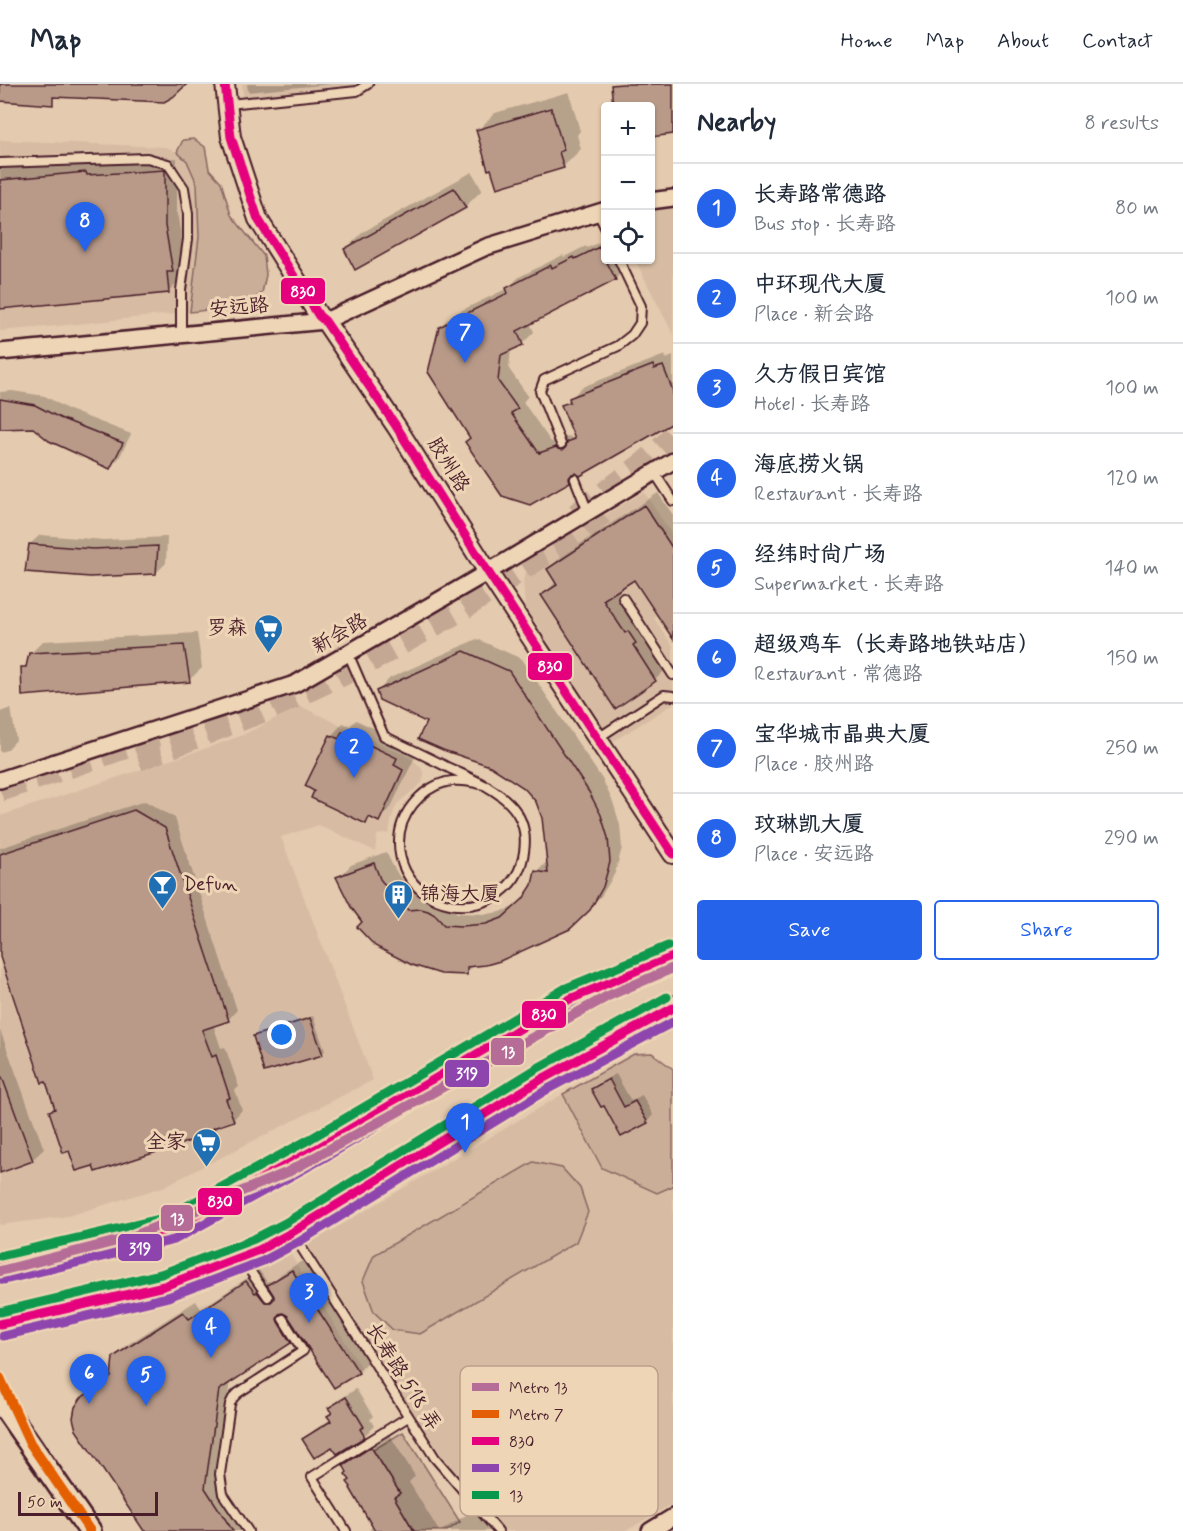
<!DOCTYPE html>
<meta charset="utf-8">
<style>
:root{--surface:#fff;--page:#f2f2f3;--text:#1f2937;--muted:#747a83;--line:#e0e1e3;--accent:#2563eb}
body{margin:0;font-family:Mynerve,"LXGW WenKai TC",sans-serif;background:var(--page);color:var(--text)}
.controls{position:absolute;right:18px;top:18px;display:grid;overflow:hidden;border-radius:6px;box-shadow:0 2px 4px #0004}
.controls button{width:54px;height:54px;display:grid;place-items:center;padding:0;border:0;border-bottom:2px solid var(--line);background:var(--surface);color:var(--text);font:30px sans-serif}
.scale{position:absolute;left:18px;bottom:15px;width:140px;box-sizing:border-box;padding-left:6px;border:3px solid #4a1f2b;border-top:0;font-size:16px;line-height:21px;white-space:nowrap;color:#4a1f2b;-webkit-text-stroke:4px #eed5b6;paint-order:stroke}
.you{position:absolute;left:282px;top:951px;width:21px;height:21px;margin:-15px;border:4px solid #fff;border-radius:50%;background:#1a73e8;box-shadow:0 0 0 9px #1a73e833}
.badge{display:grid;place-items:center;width:39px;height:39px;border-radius:50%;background:var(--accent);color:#fff;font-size:20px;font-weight:700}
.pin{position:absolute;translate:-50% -50px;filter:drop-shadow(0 2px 3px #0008)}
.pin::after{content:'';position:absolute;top:32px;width:21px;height:18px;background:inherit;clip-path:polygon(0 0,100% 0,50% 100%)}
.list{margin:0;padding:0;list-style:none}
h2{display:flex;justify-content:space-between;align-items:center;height:78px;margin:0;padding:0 24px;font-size:26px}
h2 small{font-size:20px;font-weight:400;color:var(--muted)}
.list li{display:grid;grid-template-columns:39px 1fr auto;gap:18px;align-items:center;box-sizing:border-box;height:90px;padding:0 24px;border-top:2px solid var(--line)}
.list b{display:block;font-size:22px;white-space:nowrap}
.list p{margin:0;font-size:20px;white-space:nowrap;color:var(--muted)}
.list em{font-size:20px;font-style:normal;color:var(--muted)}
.actions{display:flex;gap:12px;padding:18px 24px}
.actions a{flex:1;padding:14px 0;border:2px solid var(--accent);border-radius:6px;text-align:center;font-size:21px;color:var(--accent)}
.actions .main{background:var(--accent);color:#fff}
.icon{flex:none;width:33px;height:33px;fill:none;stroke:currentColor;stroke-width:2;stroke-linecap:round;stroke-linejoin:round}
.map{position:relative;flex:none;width:673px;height:1447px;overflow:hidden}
header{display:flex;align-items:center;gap:36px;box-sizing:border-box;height:84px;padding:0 30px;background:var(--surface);border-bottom:2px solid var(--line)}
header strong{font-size:28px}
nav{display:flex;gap:33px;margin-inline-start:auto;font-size:21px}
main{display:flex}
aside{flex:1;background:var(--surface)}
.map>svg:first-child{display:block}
</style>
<header>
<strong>Map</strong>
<nav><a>Home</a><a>Map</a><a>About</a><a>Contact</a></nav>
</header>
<main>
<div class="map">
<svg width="673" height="1447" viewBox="0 0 673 1447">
<rect width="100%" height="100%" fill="#e4caae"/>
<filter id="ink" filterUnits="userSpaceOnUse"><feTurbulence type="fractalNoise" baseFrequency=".0167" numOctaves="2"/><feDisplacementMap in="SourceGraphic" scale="12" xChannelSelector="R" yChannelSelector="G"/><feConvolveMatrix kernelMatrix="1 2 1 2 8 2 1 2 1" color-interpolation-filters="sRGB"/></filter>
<g filter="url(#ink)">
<g fill="#d7bca3">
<polygon points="242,0 377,0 358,13 244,23"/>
<polygon points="0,56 166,63 177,68 187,77 197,100 199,153 190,228 58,242 0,247"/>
<polygon points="673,123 673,250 635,176 650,176 651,127"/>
<polygon points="644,408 673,452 673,521 654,534 673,562 673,620 612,658 525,523 523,496 532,474"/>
<polygon points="300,622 412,675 421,683 424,691 422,699 397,720 392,732 389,749 377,751 375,767 319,741 281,753 373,996 163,1103 68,1132 0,1141 0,732 210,663 243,651"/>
<polygon points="563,1010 602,1084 657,1109 673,1102 673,1419 626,1447 506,1447 440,1371 307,1161"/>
<polygon points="289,1168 363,1286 334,1304 255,1182"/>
</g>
<g fill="#caae98" stroke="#8a6662" stroke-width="1.5">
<polygon points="194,55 205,63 209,85 221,98 231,131 264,172 266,191 262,209 244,222 190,228 199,153 197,100 187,77 177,68 183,56"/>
<polygon points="652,969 673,985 673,1102 657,1109 602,1084 563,1010 634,970"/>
<polygon points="533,1078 562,1084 580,1104 588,1128 576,1158 420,1250 393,1246 374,1228 363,1197 374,1171"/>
<polygon points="403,1348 460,1438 447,1447 414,1447 394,1413 400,1409 373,1366"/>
</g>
<g fill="#0003">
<polygon points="247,0 332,0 248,8"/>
<polygon points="614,0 673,0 673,49 650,51 650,22 615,22 612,2"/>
<polygon points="569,8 580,47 577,51 581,65 564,82 498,102 477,47 495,29"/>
<polygon points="177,74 177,129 185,174 179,179 181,195 168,207 0,223 0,85 99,76 100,79"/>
<polygon points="472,88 482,106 465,123 346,165 363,148"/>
<polygon points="606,155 606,176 623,176 627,184 615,195 530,239 534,248 523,259 511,265 509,285 528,312 523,318 551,358 568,352 573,354 575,352 563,322 582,303 665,271 666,275 673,272 673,337 578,388 569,397 472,354 440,243 452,231 508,204 519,193 563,171 564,173 586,162 587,164"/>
<polygon points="12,307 45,312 69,326 131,350 119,374 110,383 33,342 0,344 0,308"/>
<polygon points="658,409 673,431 673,552 635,494 618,504 639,536 642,534 648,544 646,547 669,582 655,596 615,622 543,511 557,497 549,485 563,471"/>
<polygon points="40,451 104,456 167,453 166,479 156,489 30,460"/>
<polygon points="197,549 202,584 189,596 23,584 29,578 30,570 43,557"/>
<polygon points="477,555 522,575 602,695 613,718 620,741 622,764 615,789 602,811 569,844 475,881 466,889 364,838 338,794 351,781 386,768 393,782 399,792 421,814 435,813 448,819 457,829 488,830 500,828 516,822 526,813 534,802 537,788 548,776 544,734 538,717 525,703 428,637 378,607 390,594"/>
<polygon points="11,624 16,656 7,666 0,668 0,628"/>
<polygon points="356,636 409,661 405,669 415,673 391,723 378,736 372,733 366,738 331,652 343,639 350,642"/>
<polygon points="145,717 175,734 237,926 228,936 213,940 221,964 225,963 239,1003 235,1006 242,1026 233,1036 222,1039 214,1047 94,1080 70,1065 50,1027 55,1022 0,868 0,764"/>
<polygon points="313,932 325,967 322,969 254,952 257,950"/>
<polygon points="0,946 44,1065 32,1076 0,1087"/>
<polygon points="616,990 631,1017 642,1011 653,1031 647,1038 604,1020 593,1005 599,999"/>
<polygon points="305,1175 370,1276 358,1288 300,1248 290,1258 230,1297 217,1391 252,1447 145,1447 82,1315 95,1302 113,1290 115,1274 127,1261 196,1217 201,1225 259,1186 267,1198 270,1197 272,1199 281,1190"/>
<polygon points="356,1305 373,1332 370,1335 374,1342 364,1352 333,1361 304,1355 314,1346 331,1335 333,1329 330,1324 340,1315"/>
<polygon points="388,1348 415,1392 409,1398 439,1447 371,1447 370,1445 372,1443 371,1441 372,1439 345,1381 361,1365"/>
<polygon points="477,1424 493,1447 441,1447"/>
</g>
<g fill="#b99a89" stroke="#4a1f2b" stroke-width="1.5">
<polygon points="0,0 187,0 173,13 164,18 53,13 53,21 0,17"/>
<polygon points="622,0 673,0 673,50 651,53 651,22 613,22 611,1"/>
<polygon points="551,24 564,66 559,68 564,84 497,104 491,85 488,86 476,46"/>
<polygon points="165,86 165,142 173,188 167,188 169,209 0,225 0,96 86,88 87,91"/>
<polygon points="454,104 466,124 355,186 344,165"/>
<polygon points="599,163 616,196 517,247 523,261 501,271 498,297 518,325 511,329 539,369 556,363 558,365 563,366 566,363 567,358 575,355 561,321 570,318 569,314 653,281 654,285 663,282 673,307 673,339 580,392 576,389 572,390 569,394 570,398 530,421 502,412 465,358 470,354 428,288 439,243 508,209 506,204 551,181 552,184 574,173 575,175"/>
<polygon points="0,315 35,321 60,334 123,359 110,385 49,357 33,344 0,345"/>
<polygon points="644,421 673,465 673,555 634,496 603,516 625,549 628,547 636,559 633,561 656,597 615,625 541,511 557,501 547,485"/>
<polygon points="29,460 93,465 158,462 156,490 90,493 25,488"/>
<polygon points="184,561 190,598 22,612 21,583 26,583 29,569"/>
<polygon points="464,567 509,587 589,708 601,731 608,754 610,778 603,803 590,826 570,845 500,877 486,881 467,883 467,891 441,890 412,881 375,862 357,843 362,838 351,823 336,793 374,779 380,795 387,804 408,826 421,825 428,827 435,831 444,841 461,842 486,840 502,834 523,815 532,801 535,787 548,789 542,734 536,718 524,704 490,682 443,666 418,655 426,638 379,616 376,607"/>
<polygon points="342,648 397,674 394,681 403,686 379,738 369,733 366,740 311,714 314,707 305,702 330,651 339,655"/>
<polygon points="134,726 165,744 229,937 202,946 212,973 216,971 230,1014 226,1015 234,1037 213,1044 215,1049 95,1088 93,1082 76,1087 69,1067 63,1069 49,1027 55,1025 46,998 42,999 0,873 0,770"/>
<polygon points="310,934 323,971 264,988 253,952"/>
<polygon points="0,993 2,993 33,1077 0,1089"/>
<polygon points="609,995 624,1023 635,1017 648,1039 621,1053 604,1022 601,1023 591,1005"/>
<polygon points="292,1186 359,1289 334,1304 288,1232 283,1229 279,1230 277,1235 278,1238 291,1259 219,1306 205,1404 233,1447 144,1447 76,1346 73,1334 75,1323 81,1314 111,1293 113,1273 183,1228 189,1235 246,1197 255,1209 257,1208 265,1218 271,1218 274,1215 274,1212 267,1201"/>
<polygon points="346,1313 364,1343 360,1345 365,1353 337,1370 332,1363 314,1374 302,1355 331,1337 327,1332 332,1329 328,1324"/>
<polygon points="371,1363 400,1409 394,1413 414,1447 375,1447 350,1404 351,1403 347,1398 350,1396 345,1390 347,1388 343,1381"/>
</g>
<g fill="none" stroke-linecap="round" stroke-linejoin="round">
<g stroke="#c5a894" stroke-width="24" stroke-dasharray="24 12" stroke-linecap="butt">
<polyline points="576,431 645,379 673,354"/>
<polyline points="138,675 272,623 364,580 460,526 579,447 604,428"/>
<polyline points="0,706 157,652"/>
</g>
<defs>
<g id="service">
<polyline points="229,20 357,7 368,0"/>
<polyline points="0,79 147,74 168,80 184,104 188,130 188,155 181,206 181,251"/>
<polyline points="598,129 606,145"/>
<polyline points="561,360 540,307 544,296 618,262 632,251 640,239 641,222 619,176"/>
<polyline points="654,388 673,417"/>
<polyline points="575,395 588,428"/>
<polyline points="623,514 673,591"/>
<path d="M348,569L384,652C406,663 428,673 449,684C492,704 539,722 521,781C515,799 498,814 480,819C440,830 398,801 399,758C399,731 420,705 446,698C460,695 473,698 487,702"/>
<polyline points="598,654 664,611 673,612"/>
<polyline points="294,1152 435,1374 498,1447"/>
<polyline points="242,1175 268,1213"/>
<polyline points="248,1447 223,1410 220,1390 230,1320 233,1314 238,1309 303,1267 283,1235"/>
<polyline points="346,1447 312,1393 408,1333"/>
</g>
<g id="minor">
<polyline points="650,117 673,114"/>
<polyline points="0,268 325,237 486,163 606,126"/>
<polyline points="0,696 295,600 488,488 673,377"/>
<polyline points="650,1447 673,1433"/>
</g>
<polyline id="tertiary" points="225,0 231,53 258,135 319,232 325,237 396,342 488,488 673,770"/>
<polyline id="secondary" points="0,1317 90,1447"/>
<g id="primary">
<polyline points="0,1184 169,1145 316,1065 570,915 673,873"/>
<polyline points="0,1240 164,1202 259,1166 291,1149 542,995 673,924"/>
</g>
</defs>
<use href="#service" stroke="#4a1f2b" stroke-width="12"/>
<use href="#minor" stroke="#4a1f2b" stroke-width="20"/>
<use href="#tertiary" stroke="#4a1f2b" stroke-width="22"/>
<use href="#secondary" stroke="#4a1f2b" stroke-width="26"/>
<use href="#primary" stroke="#4a1f2b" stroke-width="28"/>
<use href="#service" stroke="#eed5b6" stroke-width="8"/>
<use href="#minor" stroke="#eed5b6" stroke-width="15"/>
<use href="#tertiary" stroke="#eed5b6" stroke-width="18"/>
<use href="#secondary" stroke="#eed5b6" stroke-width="21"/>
<use href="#primary" stroke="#eed5b6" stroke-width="24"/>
<defs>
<g id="bus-1">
<polyline points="225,0 231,53 258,135 319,232 325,237 396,342 488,488 673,770"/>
<polyline points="0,1184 169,1145 316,1065 570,915 673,873"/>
<polyline points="0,1240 164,1202 259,1166 291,1149 542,995 673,924"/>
</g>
<g id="bus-2">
<polyline points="3,1196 174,1156 322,1075 575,926 673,886"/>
<polyline points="3,1252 168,1213 263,1177 297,1159 548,1005 673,938"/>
</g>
<g id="bus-3">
<polyline points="0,1172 165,1134 310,1055 564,905 668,862"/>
<polyline points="0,1228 161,1190 254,1155 285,1139 536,985 667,913"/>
</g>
</defs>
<use href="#bus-1" stroke="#eed5b6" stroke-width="14"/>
<use href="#bus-2" stroke="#eed5b6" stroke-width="14"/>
<use href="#bus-3" stroke="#eed5b6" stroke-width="14"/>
<use href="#bus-1" stroke="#e5007d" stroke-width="9"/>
<use href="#bus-2" stroke="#8e44ad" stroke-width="9"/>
<use href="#bus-3" stroke="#07984d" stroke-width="9"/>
<defs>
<polyline id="metro-1" points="0,1187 129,1154 288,1088 608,912 673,884"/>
<polyline id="metro-2" points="0,1294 30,1359 90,1447"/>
</defs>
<use href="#metro-1" stroke="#eed5b6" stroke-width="15"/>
<use href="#metro-2" stroke="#eed5b6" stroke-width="15"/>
<use href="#metro-1" stroke="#b56c96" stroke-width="10"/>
<use href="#metro-2" stroke="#e45e06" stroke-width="10"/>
</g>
</g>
<defs>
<symbol id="supermarket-pin" viewBox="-11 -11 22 30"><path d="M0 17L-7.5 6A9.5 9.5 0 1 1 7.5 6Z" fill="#1f6fb2" stroke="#eed5b6"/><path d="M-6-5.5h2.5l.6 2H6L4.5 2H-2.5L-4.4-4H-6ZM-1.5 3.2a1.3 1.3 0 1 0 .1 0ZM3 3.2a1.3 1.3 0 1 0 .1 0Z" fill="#fff"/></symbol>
<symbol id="bar-pin" viewBox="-11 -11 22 30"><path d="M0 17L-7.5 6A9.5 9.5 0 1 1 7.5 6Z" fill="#1f6fb2" stroke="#eed5b6"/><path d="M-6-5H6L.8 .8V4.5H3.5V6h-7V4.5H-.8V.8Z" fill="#fff"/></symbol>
<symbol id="building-pin" viewBox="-11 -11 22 30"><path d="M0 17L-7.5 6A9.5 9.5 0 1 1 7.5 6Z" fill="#1f6fb2" stroke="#eed5b6"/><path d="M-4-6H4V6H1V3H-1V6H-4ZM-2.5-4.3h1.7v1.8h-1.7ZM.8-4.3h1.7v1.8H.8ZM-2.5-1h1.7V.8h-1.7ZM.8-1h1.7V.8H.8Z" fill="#fff"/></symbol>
</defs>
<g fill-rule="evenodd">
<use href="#supermarket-pin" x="252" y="528" width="33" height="45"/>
<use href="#bar-pin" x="146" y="784" width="33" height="45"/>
<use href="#building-pin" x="382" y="794" width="33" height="45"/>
<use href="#supermarket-pin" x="190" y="1042" width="33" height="45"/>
</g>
<g text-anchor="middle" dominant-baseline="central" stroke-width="6" stroke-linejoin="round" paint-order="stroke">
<g font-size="20" fill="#4a1f2b" stroke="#eed5b6">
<text transform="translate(239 224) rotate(-5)">安远路</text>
<text transform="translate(448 381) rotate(58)">胶州路</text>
<text transform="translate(340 550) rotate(-30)">新会路</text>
<text transform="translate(403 1293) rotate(58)">长寿路 518 弄</text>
</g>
<g font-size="20" fill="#4a1f2b" stroke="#eed5b6" text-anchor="end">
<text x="247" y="544">罗森</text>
<text x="183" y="800" text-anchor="start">Defun</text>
<text x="420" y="810" text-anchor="start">锦海大厦</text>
<text x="186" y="1058">全家</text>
</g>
</g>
<rect x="460" y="1282" width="198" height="150" rx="9" fill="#eed5b6" stroke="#bd9e8c" stroke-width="1.5"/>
<rect x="472" y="1299" width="27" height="8" fill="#b56c96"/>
<rect x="472" y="1326" width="27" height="8" fill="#e45e06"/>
<rect x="472" y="1353" width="27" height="8" fill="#e5007d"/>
<rect x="472" y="1380" width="27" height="8" fill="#8e44ad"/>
<rect x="472" y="1407" width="27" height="8" fill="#07984d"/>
<g font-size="16" fill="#4a1f2b">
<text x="509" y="1309">Metro 13</text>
<text x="509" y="1336">Metro 7</text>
<text x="509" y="1363">830</text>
<text x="509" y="1390">319</text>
<text x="509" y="1417">13</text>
</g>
<g stroke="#eed5b6" stroke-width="2">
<rect x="280" y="193" width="46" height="28" rx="6" fill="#e5007d"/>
<rect x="527" y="568" width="46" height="29" rx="6" fill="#e5007d"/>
<rect x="521" y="916" width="46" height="29" rx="6" fill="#e5007d"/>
<rect x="490" y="953" width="35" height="29" rx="6" fill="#b56c96"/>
<rect x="444" y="975" width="46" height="29" rx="6" fill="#8e44ad"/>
<rect x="197" y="1103" width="46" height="29" rx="6" fill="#e5007d"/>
<rect x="160" y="1120" width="34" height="28" rx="6" fill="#b56c96"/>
<rect x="117" y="1149" width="46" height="29" rx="6" fill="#8e44ad"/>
</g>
<g font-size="16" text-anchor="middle" font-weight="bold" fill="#fff">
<text x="303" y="213">830</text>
<text x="550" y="588">830</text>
<text x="544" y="936">830</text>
<text x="508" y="973">13</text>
<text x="467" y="995">319</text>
<text x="220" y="1123">830</text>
<text x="177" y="1140">13</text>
<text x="140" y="1170">319</text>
</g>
</svg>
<div class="controls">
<button>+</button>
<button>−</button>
<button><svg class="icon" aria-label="locate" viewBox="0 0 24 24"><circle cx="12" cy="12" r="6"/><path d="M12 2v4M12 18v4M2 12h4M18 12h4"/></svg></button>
</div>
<div class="scale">50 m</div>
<div class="you"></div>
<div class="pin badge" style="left:465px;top:1069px">1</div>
<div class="pin badge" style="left:354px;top:694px">2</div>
<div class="pin badge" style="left:309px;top:1239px">3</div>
<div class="pin badge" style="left:211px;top:1274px">4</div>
<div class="pin badge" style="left:146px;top:1322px">5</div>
<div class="pin badge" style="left:89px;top:1320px">6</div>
<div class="pin badge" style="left:465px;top:279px">7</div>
<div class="pin badge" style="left:85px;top:168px">8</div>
</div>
<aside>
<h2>Nearby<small>8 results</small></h2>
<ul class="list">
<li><span class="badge">1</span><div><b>长寿路常德路</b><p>Bus stop · 长寿路</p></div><em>80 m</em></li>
<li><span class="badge">2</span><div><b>中环现代大厦</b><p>Place · 新会路</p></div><em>100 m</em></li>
<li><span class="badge">3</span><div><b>久方假日宾馆</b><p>Hotel · 长寿路</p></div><em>100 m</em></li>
<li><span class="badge">4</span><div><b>海底捞火锅</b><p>Restaurant · 长寿路</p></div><em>120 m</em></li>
<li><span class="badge">5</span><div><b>经纬时尚广场</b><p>Supermarket · 长寿路</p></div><em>140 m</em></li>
<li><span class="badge">6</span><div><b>超级鸡车（长寿路地铁站店）</b><p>Restaurant · 常德路</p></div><em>150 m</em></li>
<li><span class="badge">7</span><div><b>宝华城市晶典大厦</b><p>Place · 胶州路</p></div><em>250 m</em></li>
<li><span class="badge">8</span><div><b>玟琳凯大厦</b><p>Place · 安远路</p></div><em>290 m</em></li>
</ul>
<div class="actions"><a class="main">Save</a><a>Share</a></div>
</aside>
</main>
